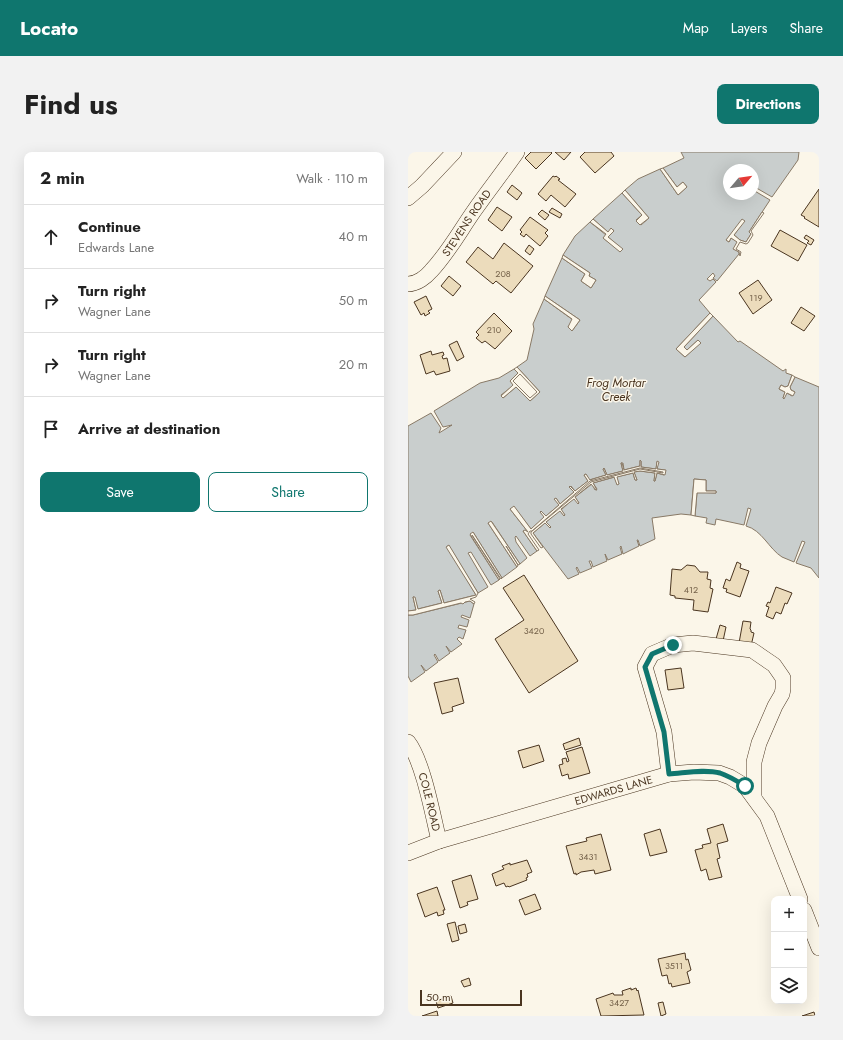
<!DOCTYPE html>
<meta charset="utf-8">
<style>
:root{--surface:#fff;--page:#f2f2f2;--text:#222;--muted:#767676;--line:#e0e0e0;--accent:#0f766e}
body{margin:0;font-family:Jost,sans-serif;background:var(--page);color:var(--text)}
.controls{position:absolute;right:12px;bottom:12px;display:grid;overflow:hidden;border-radius:8px;box-shadow:0 4px 16px #0002}
.controls button{width:36px;height:36px;display:grid;place-items:center;padding:0;border:0;border-bottom:1px solid var(--line);background:var(--surface);color:var(--text);font:20px sans-serif}
.compass{position:absolute;left:315px;top:12px;width:36px;height:36px;border-radius:50%;background:var(--surface);box-shadow:0 4px 16px #0002;rotate:61deg}
.scale{position:absolute;left:12px;bottom:10px;width:102px;box-sizing:border-box;padding-left:4px;border:2px solid #4a3520;border-top:0;font-size:11px;line-height:14px;white-space:nowrap;color:#4a3520;-webkit-text-stroke:3px #fbf6e9;paint-order:stroke}
.stop{position:absolute;width:12px;height:12px;margin:-9px;border:3px solid #0f766e;border-radius:50%;background:#fff}
.stop.end{background:#0f766e;border-color:#fff;box-shadow:0 1px 4px #0008}
.list{margin:0;padding:0;list-style:none}
h2{display:flex;justify-content:space-between;align-items:center;height:52px;margin:0;padding:0 16px;font-size:17px}
h2 small{font-size:13px;font-weight:400;color:var(--muted)}
.list li{display:grid;grid-template-columns:26px 1fr auto;gap:12px;align-items:center;box-sizing:border-box;height:64px;padding:0 16px;border-top:1px solid var(--line)}
.list b{display:block;font-size:15px;white-space:nowrap}
.list p{margin:0;font-size:13px;white-space:nowrap;color:var(--muted)}
.list em{font-size:13px;font-style:normal;color:var(--muted)}
.actions{display:flex;gap:8px;padding:12px 16px}
.actions a{flex:1;padding:9px 0;border:1px solid var(--accent);border-radius:8px;text-align:center;font-size:14px;color:var(--accent)}
.actions .main{background:var(--accent);color:#fff}
.icon{flex:none;width:22px;height:22px;fill:none;stroke:currentColor;stroke-width:2;stroke-linecap:round;stroke-linejoin:round}
.map{position:relative;flex:none;width:411px;height:864px;overflow:hidden;border-radius:8px}
header{display:flex;align-items:center;gap:24px;box-sizing:border-box;height:56px;padding:0 20px;background:var(--accent);color:#fff}
header strong{font-size:19px}
nav{display:flex;gap:22px;margin-inline-start:auto;font-size:14px}
.intro{display:flex;align-items:center;justify-content:space-between;box-sizing:border-box;height:96px;padding:0 24px}
h1{margin:0;font-size:28px}
.button{padding:10px 18px;border-radius:8px;background:var(--accent);color:#fff;font-size:14px;font-weight:700}
main{display:flex;gap:24px;padding:0 24px}
aside{flex:1;background:var(--surface);border-radius:8px;box-shadow:0 4px 16px #0002}
.map>svg:first-child{display:block}
</style>
<header>
<strong>Locato</strong>
<nav><a>Map</a><a>Layers</a><a>Share</a></nav>
</header>
<div class="intro"><h1>Find us</h1><a class="button">Directions</a></div>
<main>
<aside>
<h2>2 min<small>Walk · 110 m</small></h2>
<ul class="list">
<li><svg class="icon" aria-label="ahead" viewBox="0 0 24 24"><path d="M12 20V5M6 11l6-6 6 6"/></svg><div><b>Continue</b><p>Edwards Lane</p></div><em>40 m</em></li>
<li><svg class="icon" aria-label="right" viewBox="0 0 24 24"><path d="M7 20v-9h11M14 6l5 5-5 5"/></svg><div><b>Turn right</b><p>Wagner Lane</p></div><em>50 m</em></li>
<li><svg class="icon" aria-label="right" viewBox="0 0 24 24"><path d="M7 20v-9h11M14 6l5 5-5 5"/></svg><div><b>Turn right</b><p>Wagner Lane</p></div><em>20 m</em></li>
<li><svg class="icon" aria-label="arrive" viewBox="0 0 24 24"><path d="M6 21V4h12l-3 4 3 4H6"/></svg><div><b>Arrive at destination</b></div></li>
</ul>
<div class="actions"><a class="main">Save</a><a>Share</a></div>
</aside>
<div class="map">
<svg width="411" height="864" viewBox="0 0 411 864">
<rect width="100%" height="100%" fill="#fbf6e9"/>
<g fill="#c9cecd" stroke="#887966">
<path d="M273,0H391L390,8L364,45L345,34V18H321V42H345V38L362,48L341,80L343,82L338,90L332,88L326,83L336,69L318,88L321,90L323,86L330,90L326,97L331,100V102L309,129L305,126L307,124L305,121L299,127L302,129L305,127L308,130L291,148L302,161L268,197L277,205L292,191L290,188L279,198L276,195L305,164L330,190L332,189L375,219L378,217V221L384,223L380,234L377,235L373,233L371,237L377,240L375,246L379,241L384,244L387,240L383,238L382,235L387,225L411,235V426L403,416L388,411L397,390L394,389L386,410C382,408 378,407 374,405C361,397 354,378 338,374L343,357L340,356L336,373L308,367L307,373L298,371L299,366L287,364L289,340L308,341V339H298V328L286,327L283,363L273,362L244,366L247,387L232,394L230,388H229L231,394L215,402L213,394L212,395L214,402L200,408L197,402L199,409L185,415L183,409H181L184,416L172,421L169,415L168,416L171,422L160,427L125,381L137,371L142,376L143,375L138,370L152,358L156,364L157,363L153,358L166,346L171,351L167,345L184,332L187,338L189,337L185,331L207,325L209,332H211L208,325L225,321L227,328H229L226,320L232,319L247,321L246,329H247L249,321L256,323L257,318L249,317V310L248,317L233,315V309H232V314L216,318L215,311H213L215,319L199,323L196,316L195,317L198,323L181,328L178,322L176,323L180,329L167,339L163,334L162,335L166,340L152,352L148,346L147,347L151,353L138,364L133,359L132,360L137,365L123,377L106,355L102,357L120,380L115,379L129,399L122,404L108,384L107,385L108,390L119,406L112,412L84,370L80,371L109,415L94,426L65,380L62,383L91,428L83,433L63,400L60,401L80,435L70,441L41,394H39L68,443L36,451L32,438L30,439L34,451L10,457L6,445H5L8,458L0,459V274L23,261L33,276L31,281L44,273L35,275L26,259L72,231L91,226L106,217L110,221L102,229L106,233L93,243L95,246L108,235L122,249L132,240L109,215L119,208L126,177L125,172L136,147L165,168L160,175L164,179L172,168L137,144L154,106L177,122L173,129L183,136L188,128L181,124L182,121L155,103L167,84L182,70L198,83L195,86L212,99L214,97L200,85L206,78L200,80L185,67L214,41L234,63L228,68L233,73L241,66L217,38L230,27L252,17L270,43L279,35L275,30L269,35L255,16L276,6Z"/>
<polygon points="62,449 66,452 62,466 54,463 53,465 61,468 59,475 51,473 50,476 58,478 55,487 51,485 49,487 54,492 43,500 38,494 42,501 31,509 27,502 26,503 30,510 18,519 13,513 17,520 3,530 0,524 0,463 5,463"/>
</g>
<g fill="#fbf6e9" stroke="#887966" fill-rule="evenodd">
<polygon points="255,16 269,35 275,30 279,35 270,43 252,17"/>
<polygon points="217,38 241,66 232,73 228,69 234,63 214,41"/>
<polygon points="354,60 356,61 343,79 345,83 340,91 338,92 332,90 328,97 333,100 332,104 331,100 325,97 329,90 323,86 321,90 318,88 334,67 337,69 326,83 332,88 338,90 343,82 341,80"/>
<polygon points="185,67 200,80 203,76 206,79 200,85 215,97 212,100 195,86 198,82 182,70"/>
<polygon points="155,103 182,121 181,124 188,128 183,136 173,129 177,122 154,106"/>
<polygon points="137,144 172,168 164,179 160,175 164,167 136,147"/>
<polygon points="302,161 305,164 276,195 279,198 290,188 293,191 277,205 268,197"/>
<path d="M109,215L132,240L122,249L108,235L95,246L93,244L105,233L102,229L110,221L106,217ZM112,222L129,240L122,246L105,229Z"/>
<polygon points="384,223 387,225 382,235 383,238 387,240 385,244 379,241 376,247 375,246 377,240 371,237 373,233 377,235 380,234"/>
<polygon points="232,308 233,309 233,315 248,317 249,309 251,310 249,317 258,318 257,323 249,321 247,329 246,329 247,321 232,319 226,320 229,328 227,328 225,321 209,325 211,332 209,333 206,325 185,331 189,338 188,338 183,332 167,345 171,351 170,352 166,347 153,357 157,363 156,364 152,359 138,370 143,375 142,376 137,371 125,381 135,395 133,396 123,382 123,380 183,330 232,317 255,321 255,320 232,316 182,329 124,379 122,379 120,382 131,398 129,399 115,379 117,378 120,380 102,357 106,354 123,377 136,365 132,360 133,359 138,364 151,353 146,347 148,346 152,352 166,340 161,335 162,334 167,339 180,329 176,323 178,322 182,328 198,323 195,317 196,316 199,323 215,319 213,311 214,311 216,318 232,314"/>
<polygon points="286,327 298,328 298,339 308,339 308,341 289,341 287,364 283,363"/>
<polygon points="83,369 112,412 110,413 98,394 110,413 109,415 80,371"/>
<polygon points="65,380 94,426 93,427 64,383 92,427 91,428 62,382"/>
<polygon points="41,393 70,441 68,445 62,447 67,450 66,452 62,449 57,450 55,452 53,451 5,463 0,463 0,459 8,458 5,445 7,445 10,457 34,451 30,439 32,438 36,451 68,443 38,395"/>
</g>
<g fill="#ecdcbc" stroke="#4a3520">
<polygon points="123,0 143,0 144,1 128,17 117,6"/>
<polygon points="147,0 163,0 156,8"/>
<polygon points="177,0 203,0 206,4 187,21 172,5"/>
<polygon points="145,24 147,25 148,24 152,27 150,28 168,42 157,55 143,43 138,49 130,42"/>
<polygon points="104,33 114,41 109,48 99,40"/>
<polygon points="411,37 411,75 396,66 397,65 393,63"/>
<polygon points="89,55 104,65 94,79 80,68"/>
<polygon points="144,56 154,62 152,66 141,60"/>
<polygon points="134,58 141,63 137,68 130,62"/>
<polygon points="122,65 140,78 137,81 140,84 132,94 118,82 116,85 112,82 114,80 112,78"/>
<polygon points="372,78 399,93 390,109 363,94"/>
<polygon points="398,83 406,88 403,93 399,91 401,89 396,86"/>
<polygon points="96,91 125,114 103,141 88,129 85,132 58,110 70,95 85,107"/>
<polygon points="121,93 126,97 122,103 117,99"/>
<polygon points="41,124 53,134 45,144 33,134"/>
<polygon points="350,128 364,148 345,162 331,141"/>
<polygon points="18,144 24,157 20,159 22,161 17,164 16,161 13,163 6,150"/>
<polygon points="393,155 407,164 396,179 383,171"/>
<polygon points="86,161 104,179 87,197 77,189 74,191 68,186 71,183 68,180"/>
<polygon points="49,189 56,205 49,209 41,193"/>
<polygon points="23,199 24,203 35,200 36,203 34,204 35,207 39,206 42,219 28,223 26,219 18,222 12,203"/>
<polygon points="329,410 333,412 332,416 341,419 332,445 318,440 319,437 315,436 318,427 322,429"/>
<polygon points="279,413 287,414 292,420 300,420 299,427 303,428 302,436 305,437 300,460 285,458 286,448 267,446 267,444 262,443 264,417 273,418"/>
<polygon points="116,423 170,509 121,541 87,487 116,468 95,436"/>
<polygon points="368,435 384,441 379,452 377,451 373,462 368,460 365,467 358,464 361,455 358,454 360,450 362,451"/>
<polygon points="335,469 343,470 342,477 343,478 343,480 346,481 343,494 331,491"/>
<polygon points="312,473 318,475 315,489 308,487"/>
<polygon points="273,516 276,536 260,538 257,518"/>
<polygon points="50,526 56,551 44,555 45,559 34,562 26,531"/>
<polygon points="171,586 173,593 157,598 155,592"/>
<polygon points="131,593 136,609 115,616 110,599"/>
<polygon points="174,595 182,621 161,627 160,622 154,624 151,613 155,612 154,607 158,606 159,610 161,609 158,600"/>
<polygon points="315,672 320,689 309,692 312,706 309,707 314,725 301,728 298,717 293,719 287,698 295,696 294,693 303,691 299,677"/>
<polygon points="252,677 259,700 242,704 236,682"/>
<polygon points="193,682 203,718 187,722 186,718 173,720 168,723 168,721 166,722 158,694 179,689 178,686"/>
<polygon points="119,708 124,720 119,722 120,725 118,726 119,728 101,735 100,734 98,735 96,731 88,734 84,722 96,717 94,714 102,711 102,713"/>
<polygon points="63,723 70,747 59,750 60,753 52,756 44,729"/>
<polygon points="29,735 37,758 35,758 36,762 30,764 29,760 17,765 9,742"/>
<polygon points="127,742 133,757 117,763 111,748"/>
<polygon points="47,770 51,788 44,790 39,772"/>
<polygon points="57,772 59,780 52,782 50,774"/>
<polygon points="277,801 278,808 280,807 283,818 279,820 282,831 264,835 263,831 261,832 259,823 254,824 250,807"/>
<polygon points="61,826 63,833 56,835 53,829"/>
<polygon points="223,836 223,838 228,836 229,839 230,838 236,863 193,864 188,847 205,841 206,843 215,843 214,839"/>
<polygon points="43,844 45,851 30,856 28,849"/>
<polygon points="255,850 258,862 253,864 250,851"/>
<polygon points="29,859 30,864 14,864"/>
<polygon points="406,860 407,864 394,864"/>
</g>
<g fill="none" stroke-linecap="round" stroke-linejoin="round">
<defs>
<g id="minor">
<polyline points="0,46 14,34 46,0"/>
<path id="s1" d="M0,132C9,132 18,125 23,119C40,101 52,79 66,59C80,39 95,20 109,0"/>
<path id="s2" d="M0,590C15,609 25,664 31,689"/>
<polyline points="261,622 256,580 237,515 244,502 265,493 285,491 344,498 366,513 375,526 375,537 374,542 367,554 351,591 346,610 346,644"/>
<path id="s3" d="M0,701L31,689L261,622L286,620L311,621L322,625L337,634L359,664L392,747"/>
<polyline points="396,758 411,796"/>
</g>
</defs>
<use href="#minor" stroke="#4a3520" stroke-width="16"/>
<use href="#minor" stroke="#fbf6e9" stroke-width="15"/>
</g>
<g fill="none" stroke-linecap="round" stroke-linejoin="round">
<path stroke="#0f766e" stroke-width="5" d="M265,493L244,502L237,515L256,580L261,622C277,621 296,617 312,621C321,624 329,629 337,634"/>
</g>
<g text-anchor="middle" dominant-baseline="central" stroke-width="3" stroke-linejoin="round" paint-order="stroke">
<g font-size="9" fill="#725f47">
<text x="95" y="121">208</text>
<text x="348" y="145">119</text>
<text x="86" y="177">210</text>
<text x="283" y="437">412</text>
<text x="126" y="478">3420</text>
<text x="180" y="704">3431</text>
<text x="266" y="813">3511</text>
<text x="211" y="850">3427</text>
</g>
<g font-size="11" fill="#4a3520" stroke="#fbf6e9">
<text stroke="none"><textPath href="#s1" startOffset="87">STEVENS ROAD</textPath></text>
<text stroke="none"><textPath href="#s3" startOffset="215">EDWARDS LANE</textPath></text>
<text stroke="none"><textPath href="#s2" startOffset="64">COLE ROAD</textPath></text>
</g>
<g font-size="12" font-style="italic" fill="#4a3520" stroke="#fbf6e9">
<text x="208" y="231">Frog Mortar<tspan x="208" dy="14">Creek</tspan></text>
</g>
</g>
</svg>
<div class="controls">
<button>+</button>
<button>−</button>
<button><svg class="icon" aria-label="layers" viewBox="0 0 24 24"><path d="M12 4l9 5-9 5-9-5zM3 14l9 5 9-5"/></svg></button>
</div>
<svg class="compass" viewBox="-18 -18 36 36"><path d="M0-13l5 13h-10z" fill="#e53935"/><path d="M0 13l5-13h-10z" fill="#767676"/></svg>
<div class="scale">50 m</div>
<div class="stop" style="left:337px;top:634px"></div>
<div class="stop end" style="left:265px;top:493px"></div>
</div>
</main>
